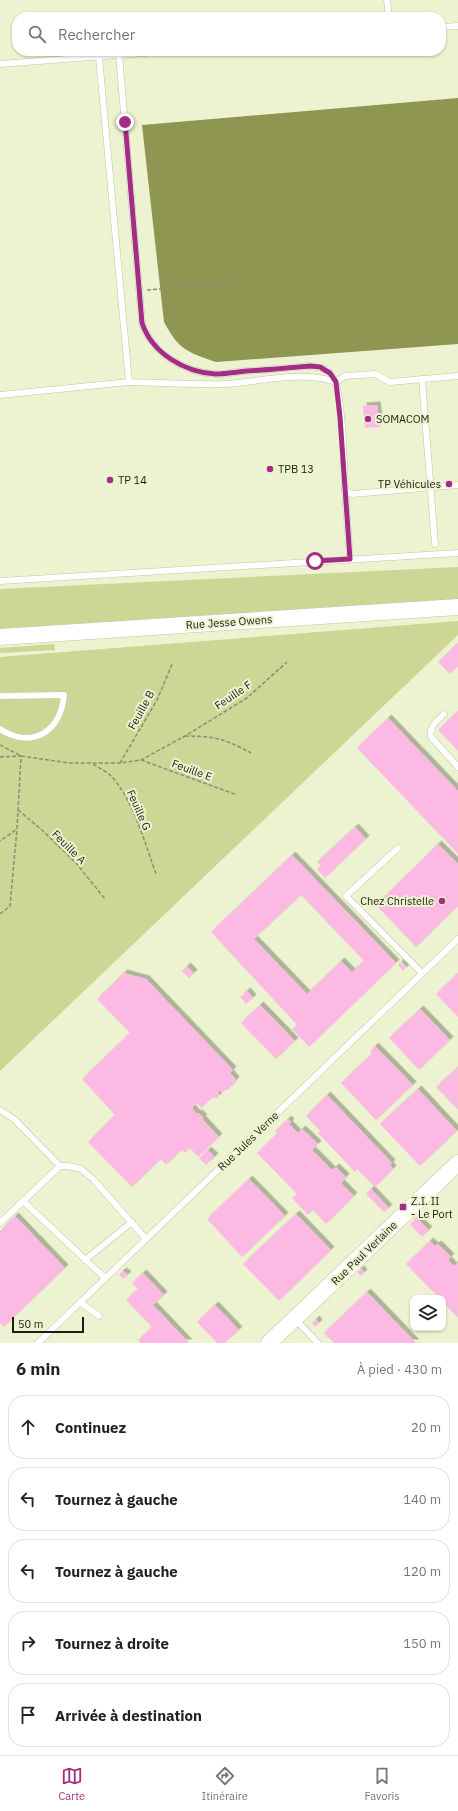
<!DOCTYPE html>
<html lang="fr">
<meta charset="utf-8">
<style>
:root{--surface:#fff;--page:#f6f6f6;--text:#222;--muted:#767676;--line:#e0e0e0;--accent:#a32c84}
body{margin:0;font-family:"IBM Plex Sans",sans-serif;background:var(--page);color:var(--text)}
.controls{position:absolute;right:12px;bottom:12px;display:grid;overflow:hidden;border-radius:8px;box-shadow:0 1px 3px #0004}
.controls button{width:36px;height:36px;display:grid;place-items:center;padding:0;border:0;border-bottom:1px solid var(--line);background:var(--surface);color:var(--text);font:20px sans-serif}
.scale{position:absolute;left:12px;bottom:10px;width:72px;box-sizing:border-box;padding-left:4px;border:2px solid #1b1d10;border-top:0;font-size:11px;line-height:14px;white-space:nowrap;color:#1b1d10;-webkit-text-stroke:3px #edf3d0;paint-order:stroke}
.stop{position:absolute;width:12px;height:12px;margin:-9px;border:3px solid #a32c84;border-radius:50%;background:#fff}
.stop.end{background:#a32c84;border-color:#fff;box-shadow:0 1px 4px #0008}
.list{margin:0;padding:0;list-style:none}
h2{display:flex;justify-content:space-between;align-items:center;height:52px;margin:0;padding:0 16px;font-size:17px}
h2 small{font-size:13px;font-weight:400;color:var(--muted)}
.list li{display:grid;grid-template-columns:26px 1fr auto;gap:12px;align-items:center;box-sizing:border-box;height:64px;margin:0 8px 8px;padding:0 8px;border:1px solid var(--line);border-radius:16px}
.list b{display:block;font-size:15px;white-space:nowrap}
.list em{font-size:13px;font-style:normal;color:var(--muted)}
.icon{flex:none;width:22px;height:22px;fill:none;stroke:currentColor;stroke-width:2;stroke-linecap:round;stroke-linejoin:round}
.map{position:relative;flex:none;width:458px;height:1343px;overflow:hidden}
.search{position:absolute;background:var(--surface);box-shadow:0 1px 3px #0004;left:12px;right:12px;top:12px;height:44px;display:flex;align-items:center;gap:10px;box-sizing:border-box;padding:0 14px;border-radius:16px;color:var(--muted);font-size:15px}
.sheet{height:412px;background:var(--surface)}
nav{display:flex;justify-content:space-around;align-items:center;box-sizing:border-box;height:56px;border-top:1px solid var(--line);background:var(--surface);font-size:11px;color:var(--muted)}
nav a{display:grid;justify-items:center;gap:2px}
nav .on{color:var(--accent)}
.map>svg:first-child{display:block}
</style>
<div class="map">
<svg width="458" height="1343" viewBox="0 0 458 1343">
<defs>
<filter id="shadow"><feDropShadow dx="3.5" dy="-3.5" stdDeviation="0" flood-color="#0004"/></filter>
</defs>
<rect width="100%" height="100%" fill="#edf3d0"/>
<g fill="#cdd694">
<polygon points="458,567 458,599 0,629 0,589"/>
<polygon points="458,621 458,635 0,1071 0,657"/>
<polygon points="54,644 55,650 0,653 0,648"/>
</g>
<path fill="#8e9651" d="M458,98V344L216,362C187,352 179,350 164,322L142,125Z"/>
<g fill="#fcb9e4" fill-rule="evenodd" filter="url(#shadow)">
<polygon points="377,405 380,427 365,428 363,406"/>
<polygon points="458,643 458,666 450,674 438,662"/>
<polygon points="458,711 458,751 438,730"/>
<polygon points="388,718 458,791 458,854 357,748"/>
<polygon points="355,827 366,839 325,878 317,869 321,866 317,862"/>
<polygon points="438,844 458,864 458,906 416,947 376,905"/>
<path d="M292,855L396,963L309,1047L292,1029L297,1025L211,932ZM301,895L364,961L352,972L341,961L307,994L254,939Z"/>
<polygon points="400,962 406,968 403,971 398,965"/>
<polygon points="187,966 194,973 189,978 182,971"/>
<polygon points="124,973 146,979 233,1070 230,1073 236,1080 228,1090 226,1090 222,1093 219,1090 218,1098 212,1098 201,1108 197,1103 192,1108 197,1114 199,1113 204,1118 202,1119 219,1137 198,1157 190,1148 185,1153 182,1150 166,1165 161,1159 132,1187 88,1142 115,1115 82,1079 130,1033 97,999"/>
<polygon points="458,973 458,1017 436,994"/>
<polygon points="247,991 253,998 246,1004 240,997"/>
<polygon points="260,1005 295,1041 276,1059 241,1023"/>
<polygon points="420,1009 450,1040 419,1070 389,1038"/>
<polygon points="375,1046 413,1085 376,1120 341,1083 372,1054 370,1051"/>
<polygon points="458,1067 458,1110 436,1087"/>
<polygon points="418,1089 457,1131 420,1166 380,1124"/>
<polygon points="327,1095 392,1163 390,1165 393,1169 375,1187 357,1169 355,1172 318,1133 320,1131 306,1116"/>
<polygon points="288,1119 291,1122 289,1124 298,1133 302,1129 318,1144 312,1150 332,1170 336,1167 346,1177 341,1183 354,1196 326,1224 313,1210 308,1215 292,1198 297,1194 257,1153 277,1134 275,1131"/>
<polygon points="208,1150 215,1157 206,1165 199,1158"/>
<polygon points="249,1179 285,1216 242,1257 207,1219"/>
<polygon points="371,1189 389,1208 384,1212 366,1194"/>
<polygon points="296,1214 331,1250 279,1301 243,1264"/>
<polygon points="15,1216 65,1268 4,1327 0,1323 0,1231"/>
<polygon points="416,1218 429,1230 422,1237 410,1224"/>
<polygon points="430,1241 435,1246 438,1244 451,1257 448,1260 454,1266 457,1263 458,1264 458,1318 443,1302 443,1298 439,1298 406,1264"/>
<polygon points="361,1269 364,1273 361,1276 357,1272"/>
<polygon points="123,1271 128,1275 123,1279 119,1274"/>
<polygon points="143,1273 164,1295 153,1305 189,1343 141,1343 138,1340 152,1327 126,1300 138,1289 132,1283"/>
<polygon points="367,1292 416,1343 334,1343 324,1333"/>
<polygon points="215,1305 239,1330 225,1343 217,1343 197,1322"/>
<polygon points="316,1319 319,1323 315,1327 312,1323"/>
</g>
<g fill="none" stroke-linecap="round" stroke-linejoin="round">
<defs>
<g id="lane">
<polyline points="387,0 389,17"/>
<polyline points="441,27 458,26"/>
<path d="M119,55L142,323C152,353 184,372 215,374C225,374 236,372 246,371C267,370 288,368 309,366C317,367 327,368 332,375C343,390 344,468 345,491L352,494L458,485"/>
<path d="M99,57L129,382C160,383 192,385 224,384C260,382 301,370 336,382L345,376L375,374L390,382L458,376"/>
<polyline points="0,64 170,51"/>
<polyline points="422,379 435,544"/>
<polyline points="0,395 129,382"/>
<polyline points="345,491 350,559"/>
<polyline points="0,581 458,553"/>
<path d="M0,696L64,695C61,731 33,750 0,729"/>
<path d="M444,714C438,720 428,727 431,737L458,767"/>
<polyline points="398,848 346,896 422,973"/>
<polyline points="0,1110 14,1119 60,1166 0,1223"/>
<polyline points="60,1166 68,1166 81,1169 93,1179 146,1239"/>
<polyline points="24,1202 105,1278"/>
<polyline points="85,1260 132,1222"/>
<polyline points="80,1302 99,1316"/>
<polyline points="296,1320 318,1343"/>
<polyline points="38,1343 458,939"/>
</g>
<g id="secondary">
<polyline points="0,637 458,607"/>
<polyline points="269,1343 458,1163"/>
</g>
</defs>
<use href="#lane" stroke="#c0c5a4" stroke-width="7"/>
<use href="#secondary" stroke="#c0c5a4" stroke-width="17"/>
<g stroke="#8a8e75" stroke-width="1.5" stroke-dasharray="4 2" stroke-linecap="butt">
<polyline points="147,290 239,282"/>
<path d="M185,736C215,736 225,739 251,753"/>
<polyline points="0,745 21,756 69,763 120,763 141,760 185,736 247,698 287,662"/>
<polyline points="0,757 21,756 17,829 0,841"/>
<polyline points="141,760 237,795"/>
<polyline points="120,763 157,700 173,662"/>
<path d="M93,764C99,768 106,771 111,776C132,797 146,846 156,874"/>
<polyline points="18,810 43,831 76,863 105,899"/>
<polyline points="0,914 10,906 17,829"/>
</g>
<use href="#lane" stroke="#fff" stroke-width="6"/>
<use href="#secondary" stroke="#fff" stroke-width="16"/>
</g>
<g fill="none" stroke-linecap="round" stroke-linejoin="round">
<path stroke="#a32c84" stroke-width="5" d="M125,122L142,323C152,353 184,372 215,374C225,374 236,372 246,371C267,370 288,368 310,366L320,367L330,373L336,382L340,417L350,559L315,561"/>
</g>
<g fill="#a32c84" stroke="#edf3d0" stroke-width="1.5">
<circle cx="368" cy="419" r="4"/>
<circle cx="270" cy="469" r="4"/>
<circle cx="110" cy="480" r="4"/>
<circle cx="449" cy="484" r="4"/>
<circle cx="442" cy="901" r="4"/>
<rect x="399" y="1203" width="8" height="8" rx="2"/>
</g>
<g text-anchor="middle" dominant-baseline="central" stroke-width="4" stroke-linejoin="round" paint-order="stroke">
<g font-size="11" fill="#1b1d10" stroke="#edf3d0" text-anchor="start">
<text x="376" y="419">SOMACOM</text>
<text x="278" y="469">TPB 13</text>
<text x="118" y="480">TP 14</text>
<text x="441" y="484" text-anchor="end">TP Véhicules</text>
<text x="434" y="901" text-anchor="end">Chez Christelle</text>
<text x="411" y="1201">Z.I. II<tspan x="411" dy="13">- Le Port</tspan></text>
</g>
<g font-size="11" fill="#1b1d10" stroke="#edf3d0">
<text transform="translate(229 622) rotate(-4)">Rue Jesse Owens</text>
<text transform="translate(233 695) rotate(-34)">Feuille F</text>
<text transform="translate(141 710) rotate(-61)">Feuille B</text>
<text transform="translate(192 770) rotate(20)">Feuille E</text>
<text transform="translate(139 810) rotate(66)">Feuille G</text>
<text transform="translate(69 847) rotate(45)">Feuille A</text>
<text transform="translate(248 1141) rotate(-44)">Rue Jules Verne</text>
<text transform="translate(364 1253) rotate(-44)">Rue Paul Verlaine</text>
</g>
</g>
</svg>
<div class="controls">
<button><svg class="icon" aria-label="layers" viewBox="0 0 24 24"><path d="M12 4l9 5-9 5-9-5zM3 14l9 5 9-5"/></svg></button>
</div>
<div class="scale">50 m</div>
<div class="stop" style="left:315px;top:561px"></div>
<div class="stop end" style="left:125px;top:122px"></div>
<div class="search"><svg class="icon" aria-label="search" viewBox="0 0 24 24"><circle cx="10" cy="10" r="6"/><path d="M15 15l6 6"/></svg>Rechercher</div>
</div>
<section class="sheet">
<h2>6 min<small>À pied · 430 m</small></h2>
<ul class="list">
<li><svg class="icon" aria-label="ahead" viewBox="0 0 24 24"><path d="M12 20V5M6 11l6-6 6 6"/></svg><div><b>Continuez</b></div><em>20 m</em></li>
<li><svg class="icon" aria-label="left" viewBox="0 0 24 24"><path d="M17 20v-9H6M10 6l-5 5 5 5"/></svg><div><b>Tournez à gauche</b></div><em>140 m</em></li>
<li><svg class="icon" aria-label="left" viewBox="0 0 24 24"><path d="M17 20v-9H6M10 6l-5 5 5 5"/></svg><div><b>Tournez à gauche</b></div><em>120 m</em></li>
<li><svg class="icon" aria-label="right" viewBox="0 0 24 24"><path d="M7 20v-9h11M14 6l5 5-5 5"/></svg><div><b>Tournez à droite</b></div><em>150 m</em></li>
<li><svg class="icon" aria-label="arrive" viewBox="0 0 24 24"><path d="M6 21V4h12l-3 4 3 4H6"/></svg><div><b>Arrivée à destination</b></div></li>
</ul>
</section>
<nav>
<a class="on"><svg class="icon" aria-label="map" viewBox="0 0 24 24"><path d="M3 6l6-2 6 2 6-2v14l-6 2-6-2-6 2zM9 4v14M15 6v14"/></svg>Carte</a>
<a><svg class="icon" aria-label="directions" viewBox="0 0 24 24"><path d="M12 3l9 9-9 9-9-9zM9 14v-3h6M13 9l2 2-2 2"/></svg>Itinéraire</a>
<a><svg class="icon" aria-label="saved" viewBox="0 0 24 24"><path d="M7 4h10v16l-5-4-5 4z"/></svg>Favoris</a>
</nav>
